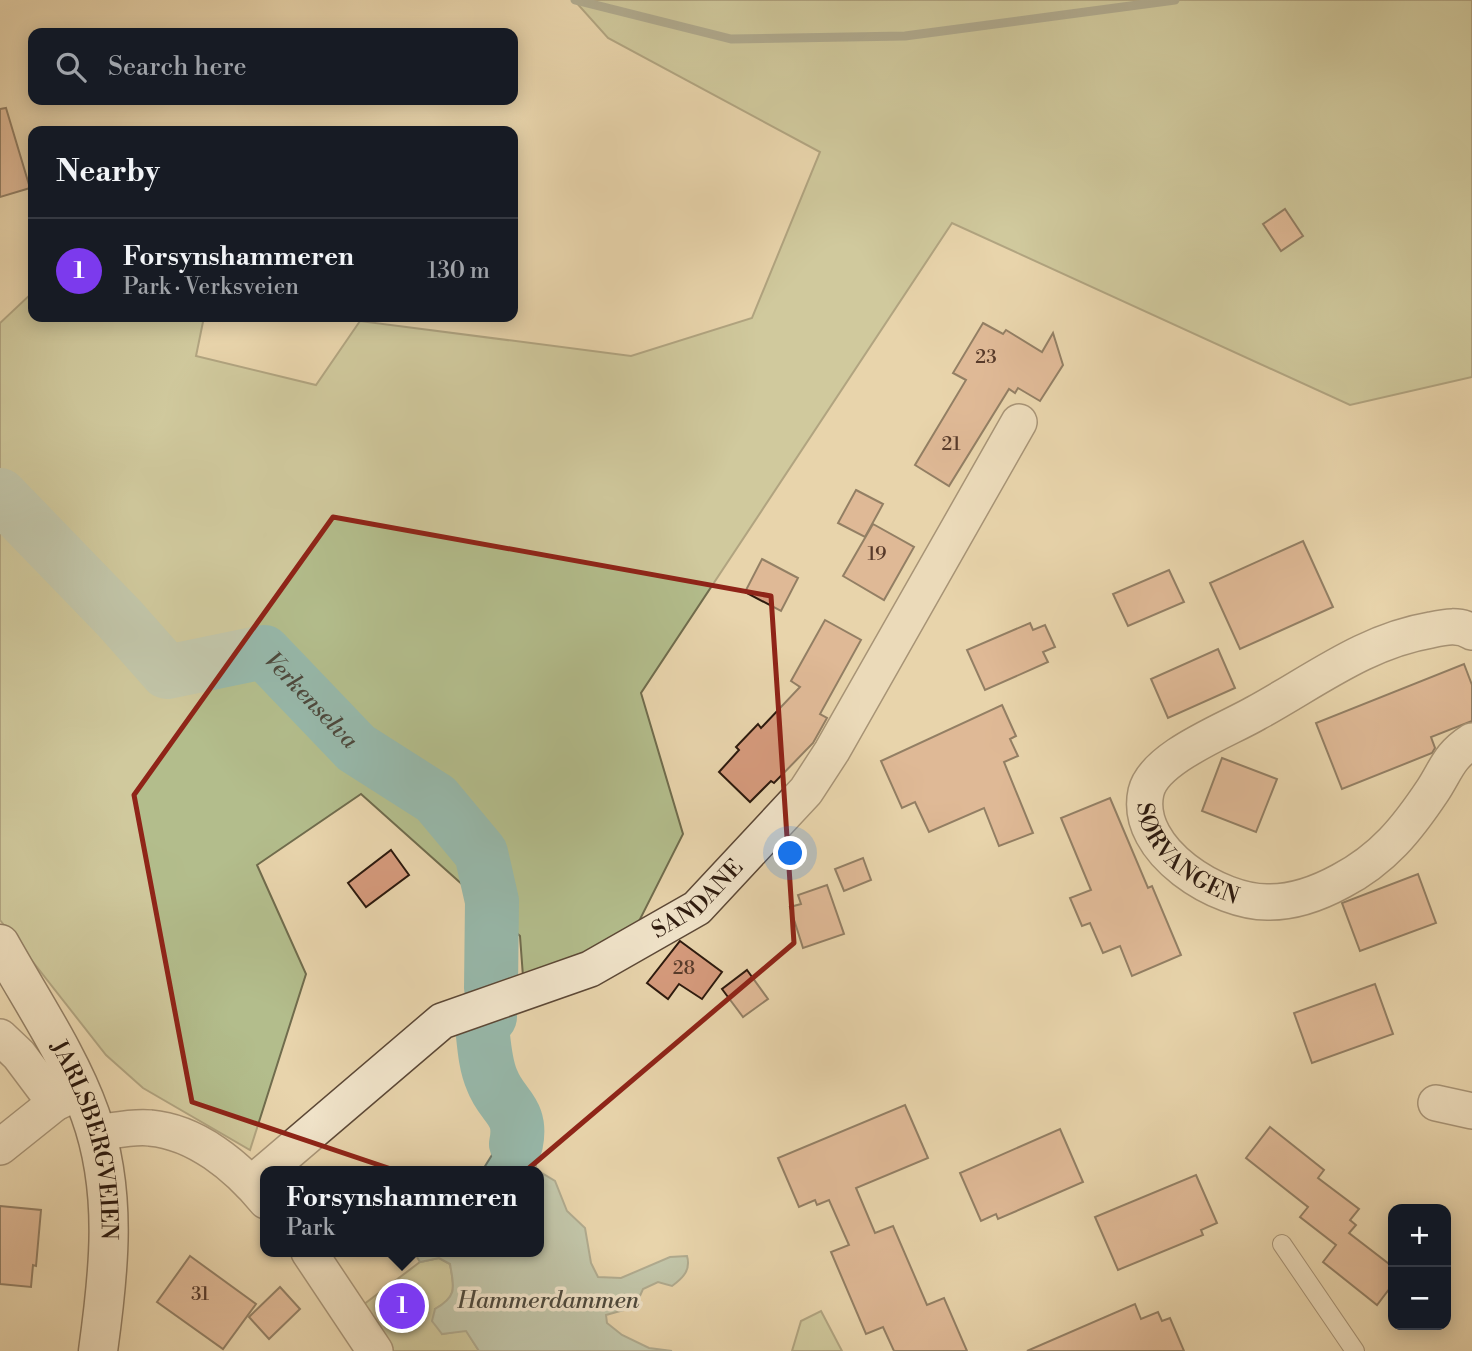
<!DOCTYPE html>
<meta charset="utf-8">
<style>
:root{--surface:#171b24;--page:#20242c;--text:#f1f3f6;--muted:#9ea1a6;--line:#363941;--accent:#7c3aed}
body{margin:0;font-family:"Libre Bodoni",serif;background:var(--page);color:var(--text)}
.controls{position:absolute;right:21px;bottom:21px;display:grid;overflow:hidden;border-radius:14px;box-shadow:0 4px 18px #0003}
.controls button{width:63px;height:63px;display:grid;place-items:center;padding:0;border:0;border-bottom:2px solid var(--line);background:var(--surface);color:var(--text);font:35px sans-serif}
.you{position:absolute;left:791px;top:854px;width:24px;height:24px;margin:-18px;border:5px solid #fff;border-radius:50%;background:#1a73e8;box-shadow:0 0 0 10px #1a73e833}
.badge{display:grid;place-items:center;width:46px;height:46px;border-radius:50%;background:var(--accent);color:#fff;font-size:23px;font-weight:700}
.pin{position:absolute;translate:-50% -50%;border:4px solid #fff;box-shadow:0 2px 7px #0006}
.popup{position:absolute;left:260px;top:1166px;width:284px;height:91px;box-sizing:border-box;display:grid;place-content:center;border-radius:14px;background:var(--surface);filter:drop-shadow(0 2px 5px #0005);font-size:23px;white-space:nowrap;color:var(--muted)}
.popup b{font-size:26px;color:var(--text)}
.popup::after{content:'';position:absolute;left:50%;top:100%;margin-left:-14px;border:14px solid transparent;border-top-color:var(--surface)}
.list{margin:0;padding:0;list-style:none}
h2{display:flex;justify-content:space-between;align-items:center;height:91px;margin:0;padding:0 28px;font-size:30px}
h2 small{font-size:23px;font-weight:400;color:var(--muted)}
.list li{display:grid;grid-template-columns:46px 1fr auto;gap:21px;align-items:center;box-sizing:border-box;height:105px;padding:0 28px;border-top:2px solid var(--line)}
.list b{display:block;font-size:26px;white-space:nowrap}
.list p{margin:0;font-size:23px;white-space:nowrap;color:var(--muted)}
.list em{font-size:23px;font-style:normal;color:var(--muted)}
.icon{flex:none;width:38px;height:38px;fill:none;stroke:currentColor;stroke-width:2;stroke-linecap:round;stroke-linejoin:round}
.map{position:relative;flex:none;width:1472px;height:1351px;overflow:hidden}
.search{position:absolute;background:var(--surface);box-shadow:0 4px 18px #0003;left:28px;top:28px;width:490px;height:77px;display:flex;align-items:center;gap:18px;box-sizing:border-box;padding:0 24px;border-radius:14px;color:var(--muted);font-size:26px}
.panel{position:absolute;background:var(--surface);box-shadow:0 4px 18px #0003;left:28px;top:126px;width:490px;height:196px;border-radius:14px}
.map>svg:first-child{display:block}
</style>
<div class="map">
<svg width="1472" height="1351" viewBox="0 0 1472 1351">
<rect width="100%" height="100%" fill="#e8d4ac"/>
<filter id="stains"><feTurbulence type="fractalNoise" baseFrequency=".00286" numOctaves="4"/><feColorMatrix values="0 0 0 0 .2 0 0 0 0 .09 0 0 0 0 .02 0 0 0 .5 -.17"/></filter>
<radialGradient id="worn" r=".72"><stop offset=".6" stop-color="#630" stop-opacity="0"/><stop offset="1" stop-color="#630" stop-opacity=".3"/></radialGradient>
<g fill="#b3bd8c" stroke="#706c4d" stroke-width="2">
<polygon points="574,0 1472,0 1472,377 1350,405 952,223 641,693 683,834 625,949 524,990 520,936 361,794 257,865 306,974 250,1150 143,1088 106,1055 0,920 0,323 33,292 33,317 204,317 196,356 316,385 360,321 631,356 752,318 820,152 608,38"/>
<path d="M439,1258L450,1264C454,1287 458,1296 435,1309L442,1334L466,1330L479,1351H375L351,1314L420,1262Z"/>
<polygon points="821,1311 842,1351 792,1351 801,1321"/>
</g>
<path fill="#97b8aa" stroke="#6d796c" stroke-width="2" d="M502,1139L532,1150L537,1170L555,1181L567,1211L585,1228L591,1263L598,1277L621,1278L670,1257L687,1256C691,1270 683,1278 672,1286L658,1282L643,1289L635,1307L606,1315L607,1323L622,1335L649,1348L672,1351H479L466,1331L442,1334L432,1321L435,1309C458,1296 454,1287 450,1264L439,1258L420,1262L414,1252H538V1171H482Z"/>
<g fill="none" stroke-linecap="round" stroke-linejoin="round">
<polyline stroke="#6d796c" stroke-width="9" points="575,0 731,39 905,36 1175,0"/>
<g stroke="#97b8aa" stroke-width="54">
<path id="s1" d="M0,495L120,619L167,672L264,652L356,748L436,799L481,853L492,901L491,988"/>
<path d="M490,1017L482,1026C484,1044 485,1064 492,1080C502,1107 523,1110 516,1144"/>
</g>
</g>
<g fill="#d59a7c" stroke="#2d1a0e" stroke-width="2">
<polygon points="6,108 30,188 0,197 0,109"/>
<polygon points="1285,209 1303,236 1281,251 1263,224"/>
<polygon points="983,323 1003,334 1006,330 1042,352 1053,333 1063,365 1040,401 1018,388 1015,393 1009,389 949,486 915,465 966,380 953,373"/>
<polygon points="856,490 883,504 865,537 838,523"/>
<polygon points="873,524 914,547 884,600 843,576"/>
<polygon points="1303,541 1333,607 1240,649 1210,583"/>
<polygon points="762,559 798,578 781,611 745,592"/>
<polygon points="1169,570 1184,602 1128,626 1113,594"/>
<polygon points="825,620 861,640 820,714 827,718 813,743 774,783 771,781 750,802 719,772 739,750 736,747 758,724 761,728 800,687 791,681"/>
<polygon points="1030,623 1033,630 1045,625 1055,647 1043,652 1048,662 985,690 967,650"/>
<polygon points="1218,649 1235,688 1168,718 1151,679"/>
<polygon points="1464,664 1472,685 1472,721 1431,737 1435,748 1432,753 1342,789 1316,723"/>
<polygon points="1002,705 1016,736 1010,739 1018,756 1004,762 1033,833 999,846 984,808 929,832 915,802 902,808 881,761"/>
<polygon points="1222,758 1277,779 1256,832 1202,811"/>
<polygon points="1110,798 1148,888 1152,886 1181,955 1132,976 1120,946 1103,953 1090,923 1082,926 1070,898 1091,890 1061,818"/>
<polygon points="391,850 409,875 366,907 348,883"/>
<polygon points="863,858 871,880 844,891 835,869"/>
<polygon points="1418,874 1436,923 1360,951 1342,903"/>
<polygon points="827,885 844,934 803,948 790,907 801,904 798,895"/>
<polygon points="680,941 722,972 702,999 679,984 668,999 647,983"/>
<polygon points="747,970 768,999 743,1017 722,989"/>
<polygon points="1375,984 1393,1034 1312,1063 1294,1013"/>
<polygon points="905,1105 928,1158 856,1188 875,1233 893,1226 927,1305 944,1298 967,1351 894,1351 883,1327 866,1334 831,1252 849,1245 829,1200 817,1205 815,1200 799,1207 778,1158"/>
<polygon points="1270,1127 1324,1170 1318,1178 1359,1209 1350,1220 1356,1225 1349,1233 1393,1267 1393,1284 1377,1305 1323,1262 1336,1245 1300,1217 1308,1207 1246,1158"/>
<polygon points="1060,1129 1083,1182 998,1219 996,1214 981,1221 960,1173"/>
<polygon points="1196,1175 1217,1223 1201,1230 1203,1235 1118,1270 1095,1217"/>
<polygon points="0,1206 41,1210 36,1266 33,1265 31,1287 0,1284"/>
<polygon points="190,1256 256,1304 223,1349 157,1302"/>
<polygon points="280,1287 300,1309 269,1339 249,1317"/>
<polygon points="1135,1304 1141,1319 1158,1312 1162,1321 1170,1318 1184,1351 1027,1351"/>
</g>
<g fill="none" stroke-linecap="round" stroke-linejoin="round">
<defs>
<polyline id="lane" points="1282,1244 1355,1351"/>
<g id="street">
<path id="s2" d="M1472,632C1459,624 1445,627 1431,630C1365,641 1313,682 1256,713C1227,730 1154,757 1146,792C1133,851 1220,904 1270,902C1294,902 1319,893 1341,881C1383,859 1407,829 1433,790C1447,768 1449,756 1472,741"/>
<polyline points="0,1037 19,1055 55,1103"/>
<polyline points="1436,1103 1472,1111"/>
<path d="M96,1133C113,1131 133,1126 150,1128C196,1132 237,1166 266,1201"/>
<polyline points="0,1147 55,1103 81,1091"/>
<path id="s3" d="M251,1184L442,1021L590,969L697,908L806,791L832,751L1019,422"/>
<polyline points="309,1252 375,1351"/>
</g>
<g id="secondary">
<path id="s4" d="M0,944C30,998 70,1057 90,1114C118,1191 109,1272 98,1351"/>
</g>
</defs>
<use href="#lane" stroke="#5c4836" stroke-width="20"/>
<use href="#street" stroke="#5c4836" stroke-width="38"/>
<use href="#secondary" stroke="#2d1a0e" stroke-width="41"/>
<use href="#lane" stroke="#f0e3c9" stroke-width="18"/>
<use href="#street" stroke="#f0e3c9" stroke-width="35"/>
<use href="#secondary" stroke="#f0e3c9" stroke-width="38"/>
</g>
<path d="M0 0H1472V1351H0ZM333,517L771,596L794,943L489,1202L192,1102L134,795Z" fill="#e8d4ac" fill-opacity=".55" fill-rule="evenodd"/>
<path fill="none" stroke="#8f2418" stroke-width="5" stroke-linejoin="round" d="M333,517L771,596L794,943L489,1202L192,1102L134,795Z"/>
<g text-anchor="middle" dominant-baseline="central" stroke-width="7" stroke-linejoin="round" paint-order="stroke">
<g font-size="19" fill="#573a2a">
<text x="986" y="357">23</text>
<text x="951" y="444">21</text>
<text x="877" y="554">19</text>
<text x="684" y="968">28</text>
<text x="200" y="1294">31</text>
</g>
<g font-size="23" fill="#2d1a0e" stroke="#f0e3c9">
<text stroke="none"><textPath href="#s2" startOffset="457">SØRVANGEN</textPath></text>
<text stroke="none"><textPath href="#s3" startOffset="537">SANDANE</textPath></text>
<text stroke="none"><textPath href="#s4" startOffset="217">JARLSBERGVEIEN</textPath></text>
</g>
<g font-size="24" font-style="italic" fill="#4d493d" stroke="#f0e3c9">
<text stroke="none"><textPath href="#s1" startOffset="410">Verkenselva</textPath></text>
<text x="548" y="1301">Hammerdammen</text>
</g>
</g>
<rect width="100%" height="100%" filter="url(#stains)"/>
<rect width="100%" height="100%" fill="url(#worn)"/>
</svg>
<div class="controls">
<button>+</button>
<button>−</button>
</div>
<div class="you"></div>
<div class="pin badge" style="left:402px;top:1306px">1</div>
<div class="popup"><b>Forsynshammeren</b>Park</div>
<div class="search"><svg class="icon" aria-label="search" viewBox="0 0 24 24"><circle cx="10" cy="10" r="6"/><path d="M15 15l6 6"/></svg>Search here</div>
<section class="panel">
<h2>Nearby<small></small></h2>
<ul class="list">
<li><span class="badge">1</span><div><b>Forsynshammeren</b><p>Park · Verksveien</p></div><em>130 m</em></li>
</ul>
</section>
</div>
